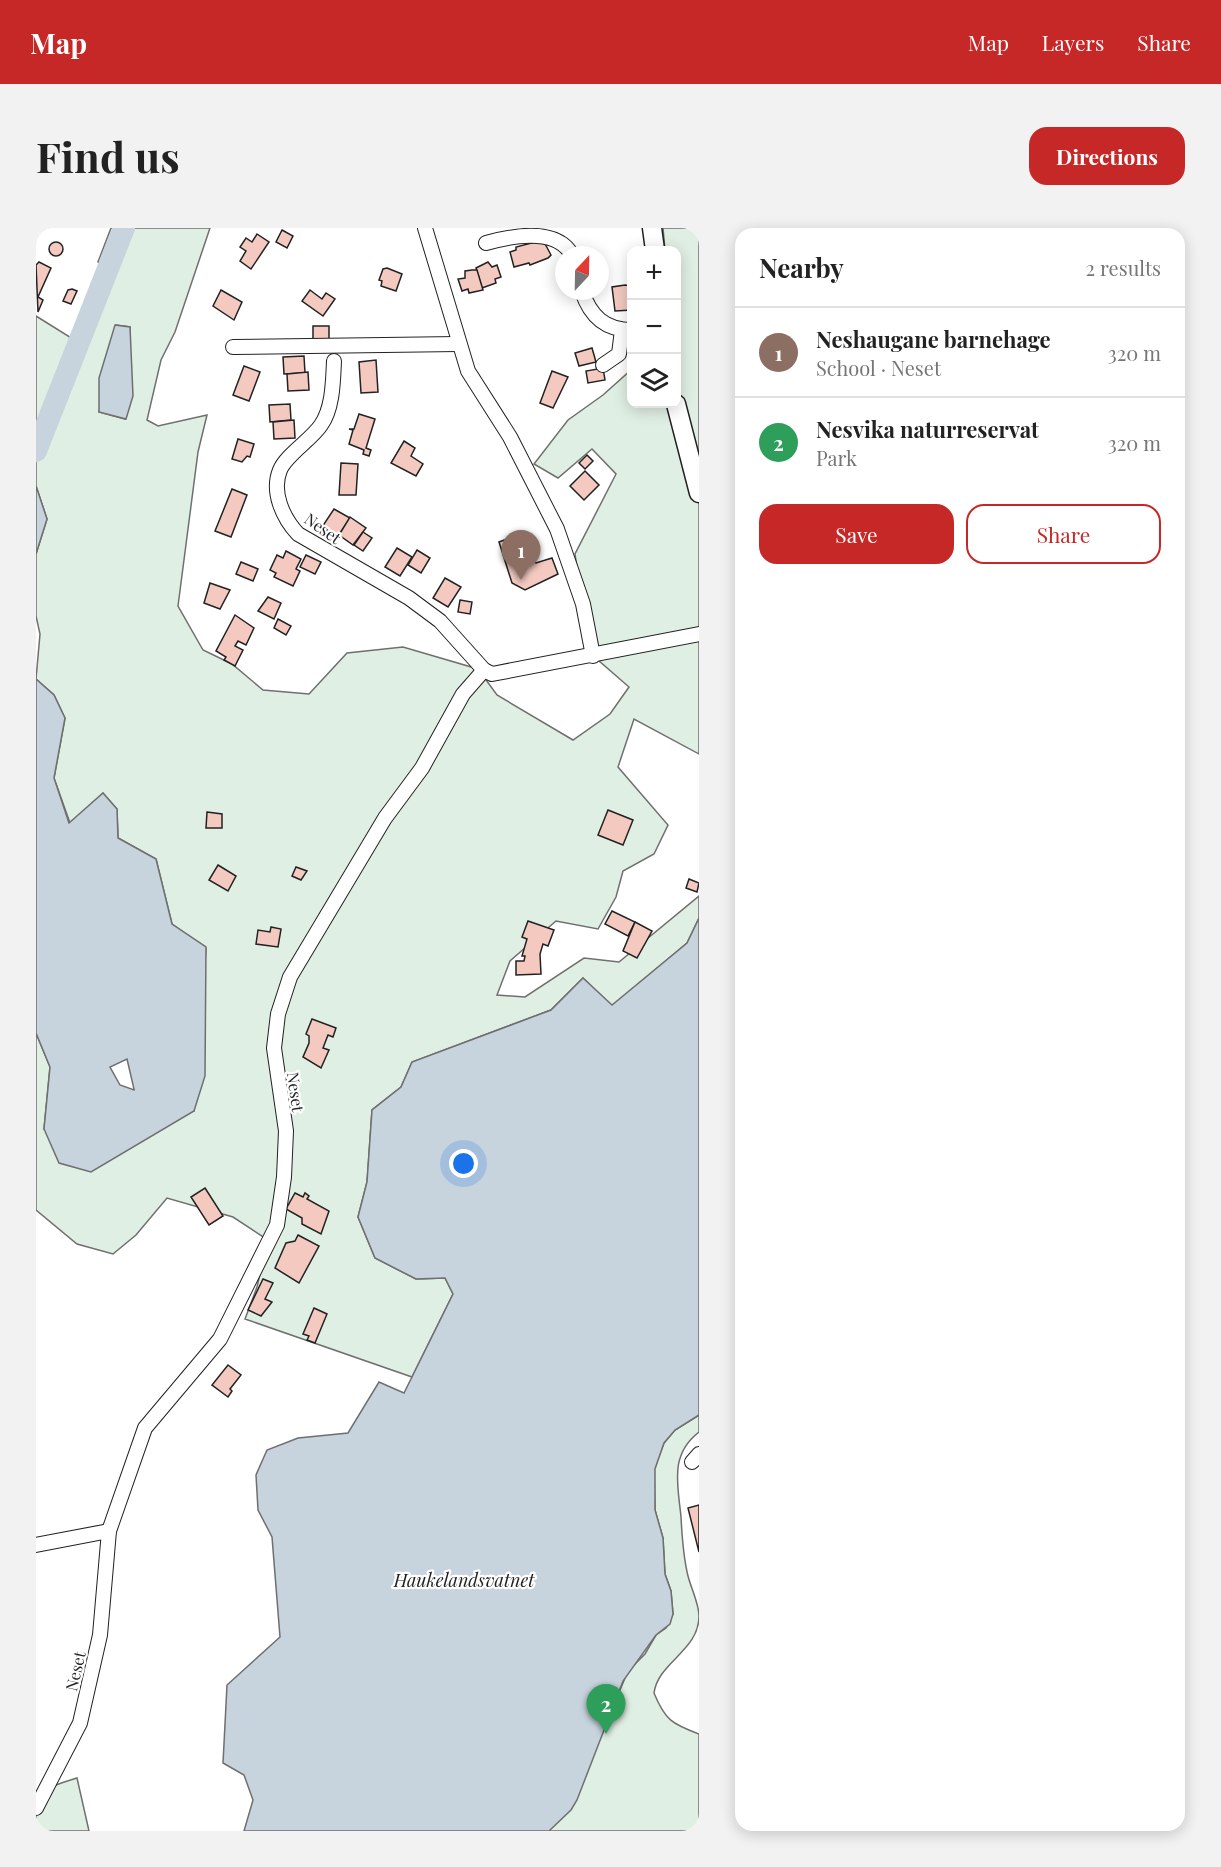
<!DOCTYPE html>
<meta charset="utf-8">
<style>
:root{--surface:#fff;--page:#f2f2f2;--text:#222;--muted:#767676;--line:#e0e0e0;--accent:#c62828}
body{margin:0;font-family:"Playfair Display",serif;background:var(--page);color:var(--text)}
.controls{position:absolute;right:18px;top:18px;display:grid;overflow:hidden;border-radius:12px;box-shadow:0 3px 15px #0003}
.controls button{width:54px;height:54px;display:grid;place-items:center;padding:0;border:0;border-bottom:2px solid var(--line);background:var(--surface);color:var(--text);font:30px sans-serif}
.compass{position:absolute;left:519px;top:18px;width:54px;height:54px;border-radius:50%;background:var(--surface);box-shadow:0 3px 15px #0003;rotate:22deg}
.you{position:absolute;left:428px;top:936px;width:21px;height:21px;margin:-15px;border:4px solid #fff;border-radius:50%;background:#1a73e8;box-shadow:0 0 0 9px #1a73e833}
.badge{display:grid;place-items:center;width:39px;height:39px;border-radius:50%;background:var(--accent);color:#fff;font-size:20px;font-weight:700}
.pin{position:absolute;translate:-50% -50px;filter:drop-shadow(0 2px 3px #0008)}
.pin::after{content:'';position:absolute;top:32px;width:21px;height:18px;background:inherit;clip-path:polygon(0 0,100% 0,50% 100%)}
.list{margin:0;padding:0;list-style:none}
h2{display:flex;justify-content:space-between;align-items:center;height:78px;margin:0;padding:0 24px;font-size:26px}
h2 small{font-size:20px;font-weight:400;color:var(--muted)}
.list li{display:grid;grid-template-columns:39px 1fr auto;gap:18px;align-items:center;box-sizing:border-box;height:90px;padding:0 24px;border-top:2px solid var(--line)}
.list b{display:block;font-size:22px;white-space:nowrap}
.list p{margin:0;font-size:20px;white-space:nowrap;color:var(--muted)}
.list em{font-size:20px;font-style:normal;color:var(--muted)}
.actions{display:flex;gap:12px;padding:18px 24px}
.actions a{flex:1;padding:14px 0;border:2px solid var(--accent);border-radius:18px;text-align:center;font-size:21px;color:var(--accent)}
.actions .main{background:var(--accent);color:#fff}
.icon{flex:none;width:33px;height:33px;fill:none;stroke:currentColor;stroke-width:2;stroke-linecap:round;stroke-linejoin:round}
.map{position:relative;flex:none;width:663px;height:1603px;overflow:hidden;border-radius:18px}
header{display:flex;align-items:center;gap:36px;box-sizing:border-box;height:84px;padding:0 30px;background:var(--accent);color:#fff}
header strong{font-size:28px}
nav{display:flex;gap:33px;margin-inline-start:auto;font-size:21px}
.intro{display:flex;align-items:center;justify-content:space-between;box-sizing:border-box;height:144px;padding:0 36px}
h1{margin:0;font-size:42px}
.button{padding:15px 27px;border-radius:18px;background:var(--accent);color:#fff;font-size:21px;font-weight:700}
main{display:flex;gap:36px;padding:0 36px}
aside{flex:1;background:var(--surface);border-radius:18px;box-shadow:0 3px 15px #0003}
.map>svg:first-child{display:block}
</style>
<header>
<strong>Map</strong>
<nav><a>Map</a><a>Layers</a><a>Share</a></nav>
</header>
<div class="intro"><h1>Find us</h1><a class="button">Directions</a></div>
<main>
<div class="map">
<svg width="663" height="1603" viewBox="0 0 663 1603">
<rect width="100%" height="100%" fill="#fff"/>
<g fill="#e0efe3" stroke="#6f6f6f" stroke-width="1.5" fill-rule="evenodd">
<path d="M75,0H174L139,104L125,132L111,192L122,198L171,187L162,224L142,378L167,422L196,436L227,462L273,466L311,425L367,419L442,441L461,467L537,512L574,486L593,459L554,425L539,326L580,246L556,221L522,250L498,236L532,192L567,167L595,142L596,176H640V22H629L627,0H663V526L598,491L582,539L632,597L618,626L587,643L580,669L562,701L520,693L474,733L461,767L489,769L548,730L583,734L663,668V690L651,715L576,778L547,750L515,782L376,834L365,859L336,882L331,954L322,989L339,1030L380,1051L409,1050L417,1066L376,1149L209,1091L221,1059L232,1012L197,989L131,970L100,1007L77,1026L41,1016L0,982V805L14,839L8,901L158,883L170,720L136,696L120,631L82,610L81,581L67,565L34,595L18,550L29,490L18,467L0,451L4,406L0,388V326L11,291L0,258V218L54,108L77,42L62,34ZM80,97L94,99L89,191L63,184Z"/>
<polygon points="0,88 37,111 0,203"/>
<path d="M663,1187V1204C633,1227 642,1257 645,1289C646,1309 647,1328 652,1348C655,1360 663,1376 663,1388C663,1423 622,1434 618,1465C629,1492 636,1496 663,1506V1603H473L579,1474L592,1443L609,1426L620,1407L630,1400L637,1386L635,1363L629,1346L627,1310L619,1282L618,1241L628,1215L639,1202Z"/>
<path d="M41,1550L53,1603H0C0,1562 3,1562 41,1550Z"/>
</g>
<g fill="#c7d3dd" stroke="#6f6f6f" stroke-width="1.5" fill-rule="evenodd">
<polygon points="79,97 94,99 97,168 90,191 63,184 63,150"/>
<polygon points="0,258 11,291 0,326"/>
<path d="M0,451L18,467L29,490L18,550L33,595L67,565L81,581L82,610L120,631L136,696L170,719L169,848L158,883L55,944L23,935L8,901L14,839L0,805ZM91,831L98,861V862L84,857L74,839Z"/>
<polygon points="663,690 663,1187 639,1202 628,1215 619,1241 619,1282 627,1310 629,1346 635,1363 637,1386 634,1396 620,1407 587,1453 541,1572 535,1582 513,1603 208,1603 217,1572 208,1547 187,1535 191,1457 244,1409 236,1309 222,1282 220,1247 231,1222 262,1210 312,1205 343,1154 368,1165 417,1066 409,1050 380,1051 339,1030 322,989 331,954 336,882 365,859 376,834 515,782 547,750 576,777 651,715"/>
</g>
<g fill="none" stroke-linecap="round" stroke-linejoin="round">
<polyline stroke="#c7d3dd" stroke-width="22" points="0,223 88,0"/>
</g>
<g fill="#f3c9c0" stroke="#222" stroke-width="1.5">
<polygon points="246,2 257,8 251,20 240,14"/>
<polygon points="221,6 233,14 215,41 204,33 210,23 204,19 210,10 216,14"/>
<polygon points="507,12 515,27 512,30 494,37 493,35 478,39 474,24 480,22 480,19"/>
<circle cx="20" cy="21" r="7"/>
<polygon points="3,34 15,40 2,69 7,72 2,84 0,37"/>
<polygon points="452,34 456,39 461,37 465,49 459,51 460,55 446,60 440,40"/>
<polygon points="351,40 366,46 360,63 345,58 346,53 343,52 347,41"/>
<polygon points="436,42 441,42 447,62 433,65 432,61 426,63 422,51 429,50 429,43"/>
<polygon points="589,57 595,58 596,82 579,83 576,59"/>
<polygon points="36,61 41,63 35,76 27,73 32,62"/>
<polygon points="185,62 206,74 198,92 177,78"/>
<polygon points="274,62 286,71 290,65 299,71 287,88 266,73"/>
<rect x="277" y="98" width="16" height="14"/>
<polygon points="556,120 560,134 543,138 539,125"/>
<polygon points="268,128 269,145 248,146 247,129"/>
<polygon points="340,132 342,164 325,165 323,134"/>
<polygon points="208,138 224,144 213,173 197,167"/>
<polygon points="567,140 569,152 552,155 550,143"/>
<polygon points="516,143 532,149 517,180 504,175"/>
<polygon points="272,144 273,162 252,163 251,146"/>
<polygon points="254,176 255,192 234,194 233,177"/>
<polygon points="323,186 339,191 330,220 335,222 333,228 327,226 328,222 313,216 317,202 313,201 318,201"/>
<polygon points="258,192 259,210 238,211 237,194"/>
<polygon points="202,211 218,216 214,229 211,228 206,234 196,231"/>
<polygon points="368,213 379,220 375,228 387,236 380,248 355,235"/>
<polygon points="551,227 557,233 549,241 543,235"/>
<polygon points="305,235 322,236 320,267 303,267"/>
<polygon points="549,243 563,257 548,272 534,258"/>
<polygon points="196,261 211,267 195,309 179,303"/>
<polygon points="298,281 314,290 301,310 286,299"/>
<polygon points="314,289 330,300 317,317 303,307"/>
<polygon points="327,304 336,310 327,323 318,317"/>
<polygon points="479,308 489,330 500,335 516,330 522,346 489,362 476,355 463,314"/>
<polygon points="361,320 376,329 364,348 349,339"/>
<polygon points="381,322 394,330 385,345 372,337"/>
<polygon points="250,323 265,331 260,341 264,343 257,358 238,349 240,345 234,342 241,327 247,330"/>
<polygon points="270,327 285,334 279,346 264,339"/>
<polygon points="205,334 222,341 217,353 200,346"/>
<polygon points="409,350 425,359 412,379 397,370"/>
<polygon points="174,355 194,362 184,381 168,375"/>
<polygon points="232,369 245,375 238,391 222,383"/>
<polygon points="424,372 436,374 434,386 422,384"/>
<polygon points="199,387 218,400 210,417 202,413 199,418 207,422 199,438 188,432 190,429 180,423"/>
<polygon points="242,391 255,398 250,407 238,400"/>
<polygon points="572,582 597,592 587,617 562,607"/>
<polygon points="171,584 186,586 186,600 170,600"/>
<polygon points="182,637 200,648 192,663 173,652"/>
<polygon points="260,639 271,643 265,652 256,648"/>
<polygon points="653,651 663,655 661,664 650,660"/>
<polygon points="576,683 599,694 592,708 569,696"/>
<polygon points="492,693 518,702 512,718 507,716 504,726 505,746 480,747 480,733 488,733 489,728 486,728 491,711 486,709"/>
<polygon points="599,694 616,703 601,730 587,723"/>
<polygon points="235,699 245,701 242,719 220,716 222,702 234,704"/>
<polygon points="276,791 300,800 297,809 292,807 287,820 293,822 285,840 267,829 273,815 273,808 270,806"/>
<polygon points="169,960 187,988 173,997 155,969"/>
<polygon points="259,965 267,969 269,965 273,968 271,971 293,983 285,1006 266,996 266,990 250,981"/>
<polygon points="262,1007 283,1018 263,1055 239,1040 250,1015 259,1013"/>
<polygon points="227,1051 237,1055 229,1071 236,1074 225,1088 212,1082"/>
<polygon points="278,1080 291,1086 279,1115 271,1112 273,1108 267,1106"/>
<polygon points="192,1137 205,1147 194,1161 196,1163 192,1169 176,1157"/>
<polygon points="663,1277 663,1324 652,1280"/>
</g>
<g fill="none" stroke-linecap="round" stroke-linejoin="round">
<defs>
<g id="minor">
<polyline points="389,0 432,143 474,209 521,301 547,376 557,428"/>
<path d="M450,15C479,7 521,0 536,27"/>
<path d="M546,63C554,88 569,102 596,102"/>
<polyline points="197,119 422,116"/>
<path d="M298,133C297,153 297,180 285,197C276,211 250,227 244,242C235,264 247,290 262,306L373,370L404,393L448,442L456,446L663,406"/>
<polyline points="567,137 583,126 586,102"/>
<polyline points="656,1234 663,1226"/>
<polyline points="0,1317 73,1303"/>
<polyline points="0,1580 44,1495 64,1407 73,1303 109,1200 184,1111 241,997 248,949 250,903 238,820 242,786 254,749 349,590 386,540 427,466 448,442"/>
</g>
<g id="major">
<polyline points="616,0 619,22"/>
<polyline points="640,176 663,265"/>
</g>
</defs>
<use href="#minor" stroke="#222" stroke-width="16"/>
<use href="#major" stroke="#222" stroke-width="21"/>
<use href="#minor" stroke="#fff" stroke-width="14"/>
<use href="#major" stroke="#fff" stroke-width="18"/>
</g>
<g text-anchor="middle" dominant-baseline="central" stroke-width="4.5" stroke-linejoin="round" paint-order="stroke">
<g font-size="16" fill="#222" stroke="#fff">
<text transform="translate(287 300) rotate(35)">Neset</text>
<text transform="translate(260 864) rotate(82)">Neset</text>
<text transform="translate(39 1443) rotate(-77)">Neset</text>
</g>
<g font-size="18" font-style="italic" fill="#222" stroke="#fff">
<text x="428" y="1352">Haukelandsvatnet</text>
</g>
</g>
</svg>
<div class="controls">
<button>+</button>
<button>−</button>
<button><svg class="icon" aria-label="layers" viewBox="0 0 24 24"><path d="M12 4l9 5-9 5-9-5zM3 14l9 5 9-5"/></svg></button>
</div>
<svg class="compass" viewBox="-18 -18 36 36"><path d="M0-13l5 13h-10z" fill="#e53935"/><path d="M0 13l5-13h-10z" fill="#767676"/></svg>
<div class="you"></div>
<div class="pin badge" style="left:485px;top:352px;background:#8d6e63">1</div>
<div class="pin badge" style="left:570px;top:1506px;background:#2e9e5b">2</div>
</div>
<aside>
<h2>Nearby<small>2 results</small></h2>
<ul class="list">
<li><span class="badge" style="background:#8d6e63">1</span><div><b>Neshaugane barnehage</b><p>School · Neset</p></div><em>320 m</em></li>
<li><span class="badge" style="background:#2e9e5b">2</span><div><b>Nesvika naturreservat</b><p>Park</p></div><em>320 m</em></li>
</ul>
<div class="actions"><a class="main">Save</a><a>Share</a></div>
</aside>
</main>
